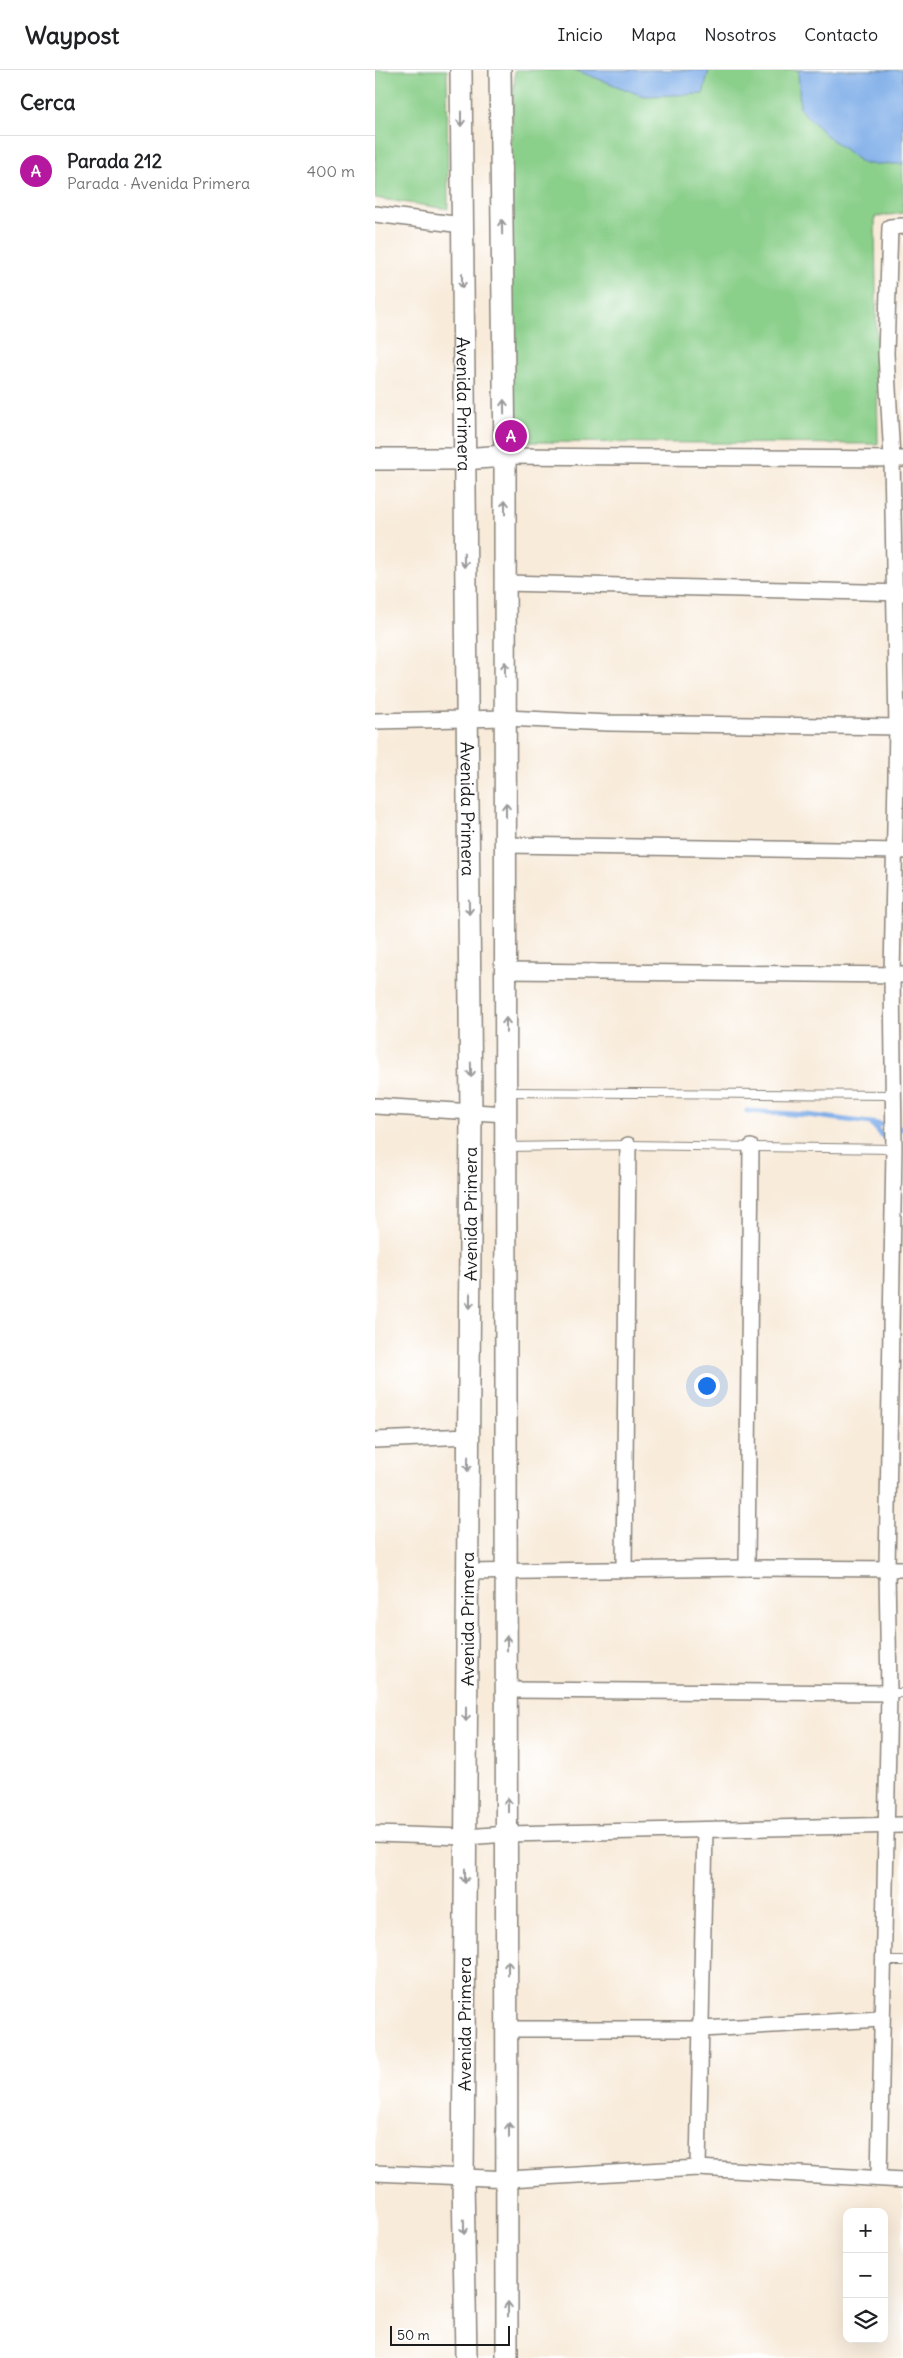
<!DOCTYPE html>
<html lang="es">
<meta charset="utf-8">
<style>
:root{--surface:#fff;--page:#f2f2f2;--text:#202124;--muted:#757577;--line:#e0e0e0;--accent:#b5179e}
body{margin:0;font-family:Delius,sans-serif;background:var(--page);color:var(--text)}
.controls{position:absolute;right:15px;bottom:15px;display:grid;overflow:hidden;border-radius:10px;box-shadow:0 5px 20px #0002}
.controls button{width:45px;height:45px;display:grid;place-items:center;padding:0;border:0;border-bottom:1px solid var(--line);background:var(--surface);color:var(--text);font:25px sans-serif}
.scale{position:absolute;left:15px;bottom:12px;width:120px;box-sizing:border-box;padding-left:5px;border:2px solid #1c1c1c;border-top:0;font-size:14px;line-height:18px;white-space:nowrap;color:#1c1c1c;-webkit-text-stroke:4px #fff;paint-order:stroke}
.you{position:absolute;left:331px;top:1315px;width:18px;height:18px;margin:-12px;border:4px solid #fff;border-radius:50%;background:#1a73e8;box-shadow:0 0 0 8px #1a73e833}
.badge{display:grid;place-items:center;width:32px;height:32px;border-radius:50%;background:var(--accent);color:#fff;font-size:16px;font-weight:700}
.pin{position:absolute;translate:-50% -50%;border:2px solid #fff;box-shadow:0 1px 5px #0006}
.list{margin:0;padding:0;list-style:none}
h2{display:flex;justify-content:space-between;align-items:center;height:65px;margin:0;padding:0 20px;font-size:21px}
h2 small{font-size:16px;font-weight:400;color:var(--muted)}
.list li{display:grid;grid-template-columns:32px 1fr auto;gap:15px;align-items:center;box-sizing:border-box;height:70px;padding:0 20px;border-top:1px solid var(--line)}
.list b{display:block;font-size:19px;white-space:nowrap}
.list p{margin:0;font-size:16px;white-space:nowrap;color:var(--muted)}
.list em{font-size:16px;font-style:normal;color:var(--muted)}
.icon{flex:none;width:28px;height:28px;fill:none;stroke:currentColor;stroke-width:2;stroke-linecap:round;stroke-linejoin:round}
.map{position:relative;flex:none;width:528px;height:2288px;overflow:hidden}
header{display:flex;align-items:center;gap:30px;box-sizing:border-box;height:70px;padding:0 25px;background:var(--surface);border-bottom:1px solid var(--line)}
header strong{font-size:24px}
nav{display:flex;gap:28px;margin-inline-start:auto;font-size:18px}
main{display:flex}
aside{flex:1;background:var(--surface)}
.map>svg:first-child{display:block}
</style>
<header>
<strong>Waypost</strong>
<nav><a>Inicio</a><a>Mapa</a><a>Nosotros</a><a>Contacto</a></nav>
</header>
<main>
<aside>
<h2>Cerca<small></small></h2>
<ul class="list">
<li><span class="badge">A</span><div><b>Parada 212</b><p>Parada · Avenida Primera</p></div><em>400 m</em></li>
</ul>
</aside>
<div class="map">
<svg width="528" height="2288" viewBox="0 0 528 2288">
<rect width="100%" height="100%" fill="#fff"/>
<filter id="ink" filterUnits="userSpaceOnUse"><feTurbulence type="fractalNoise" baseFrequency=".02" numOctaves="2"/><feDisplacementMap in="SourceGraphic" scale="10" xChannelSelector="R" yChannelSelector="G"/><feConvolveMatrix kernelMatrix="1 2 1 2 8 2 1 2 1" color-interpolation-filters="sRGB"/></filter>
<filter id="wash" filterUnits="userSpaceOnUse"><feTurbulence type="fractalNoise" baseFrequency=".0096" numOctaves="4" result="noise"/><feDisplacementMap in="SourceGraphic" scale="20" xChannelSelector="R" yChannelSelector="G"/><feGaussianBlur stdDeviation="1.12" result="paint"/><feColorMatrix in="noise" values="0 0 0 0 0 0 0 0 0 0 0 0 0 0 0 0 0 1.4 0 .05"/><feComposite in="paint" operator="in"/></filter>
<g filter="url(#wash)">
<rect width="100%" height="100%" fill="#f8ebda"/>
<g fill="#8acf8a" stroke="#537653">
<polygon points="0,0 72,0 73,139 0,128"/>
<polygon points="140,0 528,0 528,143 500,147 503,374 148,372 135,359 130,174"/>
</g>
<g fill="#7eade8" stroke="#4d6482">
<polygon points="200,0 334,0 328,24 268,26"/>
<polygon points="423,0 528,0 528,94 489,94 452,66 425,39"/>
</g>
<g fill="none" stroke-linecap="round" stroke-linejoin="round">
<g stroke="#7eade8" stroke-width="5">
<polyline points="372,1041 432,1045 496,1053 515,1074"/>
<polyline points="497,1053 528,1059"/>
</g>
</g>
</g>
<g filter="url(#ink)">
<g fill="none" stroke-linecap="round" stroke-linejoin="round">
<defs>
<g id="lane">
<polyline points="132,1022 518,1025"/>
<polyline points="133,1077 253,1075 519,1079"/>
<polyline points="514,1623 528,1623"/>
<polyline points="508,1891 528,1891"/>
</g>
<g id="street">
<polyline points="0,144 87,155"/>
<polyline points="130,386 528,389"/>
<polyline points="130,513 528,523"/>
<polyline points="0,651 131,648 233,653 528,657"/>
<polyline points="131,775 528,781"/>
<polyline points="131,901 528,905"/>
<polyline points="0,1036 131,1044"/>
<polyline points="0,1370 94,1366"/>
<polyline points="372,1498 376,1077"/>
<polyline points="249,1500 253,1075"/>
<polyline points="93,1502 372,1498 528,1499"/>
<polyline points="133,1620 514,1623"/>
<polyline points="0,1764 90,1767 133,1764 528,1755"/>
<polyline points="133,1959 327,1959 506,1949"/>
<polyline points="323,2098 330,1760"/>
<polyline points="0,2103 134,2109 323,2098 528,2110"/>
<polyline points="504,2108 514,1623 512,1499 519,1079 517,905 522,657 517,388 511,284 515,157 528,156"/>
</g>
<g id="secondary">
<path id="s1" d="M86,0L96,1043L88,2109L91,2288"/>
<polyline points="125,0 130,386 132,2288"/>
<polyline points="0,389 88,389 130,386"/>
</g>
</defs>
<use href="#lane" stroke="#8a847b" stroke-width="10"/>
<use href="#street" stroke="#8a847b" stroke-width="18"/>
<use href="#secondary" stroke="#8a847b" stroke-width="24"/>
<use href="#lane" stroke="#fff" stroke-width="8"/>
<use href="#street" stroke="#fff" stroke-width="15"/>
<use href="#secondary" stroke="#fff" stroke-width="21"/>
</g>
<defs><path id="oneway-shaft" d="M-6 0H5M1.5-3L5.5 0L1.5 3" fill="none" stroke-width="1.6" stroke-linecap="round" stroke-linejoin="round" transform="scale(1.25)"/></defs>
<g stroke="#999">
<use href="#oneway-shaft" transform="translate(86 49) rotate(90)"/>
<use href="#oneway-shaft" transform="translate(127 157) rotate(-91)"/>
<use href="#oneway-shaft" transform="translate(87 211) rotate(90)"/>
<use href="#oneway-shaft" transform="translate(129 337) rotate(-91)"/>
<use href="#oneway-shaft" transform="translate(130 437) rotate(-90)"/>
<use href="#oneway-shaft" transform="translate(89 490) rotate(89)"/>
<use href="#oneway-shaft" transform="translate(130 599) rotate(-90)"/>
<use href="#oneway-shaft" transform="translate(131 740) rotate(-90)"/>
<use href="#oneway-shaft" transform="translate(94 837) rotate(89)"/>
<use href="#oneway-shaft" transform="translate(131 955) rotate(-90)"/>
<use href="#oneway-shaft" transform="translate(96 1000) rotate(89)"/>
<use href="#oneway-shaft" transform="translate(95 1231) rotate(90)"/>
<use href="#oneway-shaft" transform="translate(93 1394) rotate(91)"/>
<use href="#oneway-shaft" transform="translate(132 1573) rotate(-90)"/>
<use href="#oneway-shaft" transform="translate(91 1644) rotate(90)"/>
<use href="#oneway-shaft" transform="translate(133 1735) rotate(-90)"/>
<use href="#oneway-shaft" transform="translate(90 1806) rotate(90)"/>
<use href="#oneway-shaft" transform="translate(133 1898) rotate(-90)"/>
<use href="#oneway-shaft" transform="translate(134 2060) rotate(-90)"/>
<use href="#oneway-shaft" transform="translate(89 2157) rotate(89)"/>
<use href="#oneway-shaft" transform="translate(133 2239) rotate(-90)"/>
</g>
</g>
<g text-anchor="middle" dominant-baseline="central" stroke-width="4" stroke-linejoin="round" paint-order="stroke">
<g font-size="18" fill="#1c1c1c" stroke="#fff">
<text stroke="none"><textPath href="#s1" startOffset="334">Avenida Primera</textPath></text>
<text stroke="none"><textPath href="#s1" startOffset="739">Avenida Primera</textPath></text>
<text transform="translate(95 1144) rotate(-90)">Avenida Primera</text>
<text transform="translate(92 1549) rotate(-90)">Avenida Primera</text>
<text transform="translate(89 1954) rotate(-90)">Avenida Primera</text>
</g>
</g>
</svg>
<div class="controls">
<button>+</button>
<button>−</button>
<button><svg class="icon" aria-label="layers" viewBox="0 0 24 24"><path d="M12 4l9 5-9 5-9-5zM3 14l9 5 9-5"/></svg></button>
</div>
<div class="scale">50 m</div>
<div class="you"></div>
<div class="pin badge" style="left:136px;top:366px">A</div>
</div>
</main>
